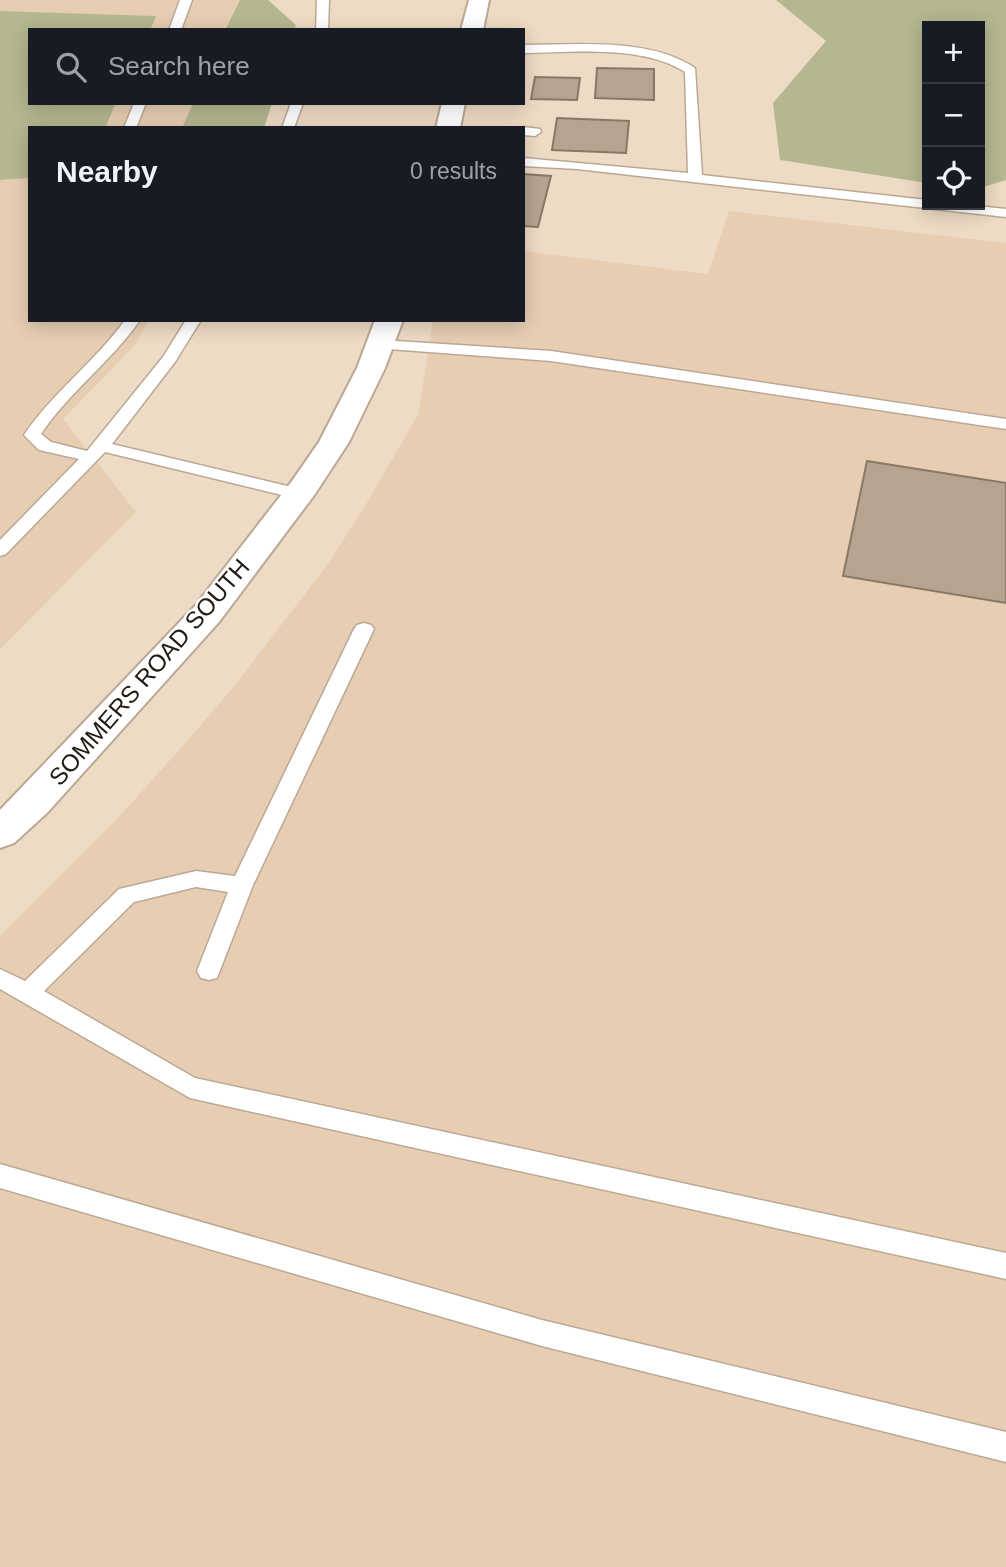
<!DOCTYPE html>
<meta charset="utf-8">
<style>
:root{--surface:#171b24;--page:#242831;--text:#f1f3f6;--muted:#9ea1a6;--line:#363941}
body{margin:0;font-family:Arial,sans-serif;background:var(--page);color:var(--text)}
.controls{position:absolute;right:21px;top:21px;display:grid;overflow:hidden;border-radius:0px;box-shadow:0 4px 18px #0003}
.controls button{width:63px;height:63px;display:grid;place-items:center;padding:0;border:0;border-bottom:2px solid var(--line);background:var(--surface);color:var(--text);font:35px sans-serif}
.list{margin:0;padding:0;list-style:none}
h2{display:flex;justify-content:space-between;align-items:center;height:91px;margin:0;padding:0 28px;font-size:30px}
h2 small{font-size:23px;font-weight:400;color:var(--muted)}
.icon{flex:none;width:38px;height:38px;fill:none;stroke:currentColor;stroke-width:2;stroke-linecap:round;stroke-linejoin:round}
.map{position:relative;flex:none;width:1006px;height:1567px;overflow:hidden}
.search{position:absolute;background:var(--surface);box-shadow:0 4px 18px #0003;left:28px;top:28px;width:497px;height:77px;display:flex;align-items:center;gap:18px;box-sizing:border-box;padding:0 24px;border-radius:0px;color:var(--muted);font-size:26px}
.panel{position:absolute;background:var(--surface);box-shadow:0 4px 18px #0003;left:28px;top:126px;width:497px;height:196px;border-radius:0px}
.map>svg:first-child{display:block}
</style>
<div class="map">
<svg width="1006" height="1567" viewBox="0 0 1006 1567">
<rect width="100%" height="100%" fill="#eedbc5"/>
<g fill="#e7ceb3">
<polygon points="0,0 240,0 225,30 150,30 155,16 0,11"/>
<polygon points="116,103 193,103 182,128 105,128"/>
<polygon points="30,178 30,320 149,320 135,345 63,419 136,512 0,649 0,180"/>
<polygon points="729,211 1006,243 1006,1567 0,1567 0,936 117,819 180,749 236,684 327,565 362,511 418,415 433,320 523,320 523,251 708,274"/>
</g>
<g fill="#b5b790">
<polygon points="240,0 268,0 296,25 294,30 225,30"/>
<polygon points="776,0 1006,0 1006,180 980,188 980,26 927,26 927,183 780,160 773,103 826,41"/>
<polygon points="0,11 156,16 150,30 30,30 30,103 116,103 105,128 30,128 30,178 0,180"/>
<polygon points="193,103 272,103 264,128 182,128"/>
</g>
<g fill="#b7a490" stroke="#897865" stroke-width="2">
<polygon points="597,68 654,69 654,100 595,98"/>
<polygon points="535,77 580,78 577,100 531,99"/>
<polygon points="557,118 629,121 626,153 552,150"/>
<polygon points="523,174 551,176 538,227 523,226"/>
<polygon points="867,461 1006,483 1006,603 843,576"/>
</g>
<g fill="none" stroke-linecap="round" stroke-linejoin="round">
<defs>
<g id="service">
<polygon points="180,0 192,0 181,30 169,30"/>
<polygon points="317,0 329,0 328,30 316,30"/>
<path d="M523,45C578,45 648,37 695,68L702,175L927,200V205H968L1006,209V217L577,169L523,166V158L688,173L685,72C644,45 572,52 523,53Z"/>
<polygon points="134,103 146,103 136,128 124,128"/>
<polygon points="291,103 303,103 294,128 282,128"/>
<polygon points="523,127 540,129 541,132 535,136 523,135 523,128 521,128"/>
<path d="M125,320H140C111,362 69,392 41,434L51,442L87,451L163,357L186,320H201L175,362L112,444L304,490L307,494L298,499L105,452L6,554L0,556V540L79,459L39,450L24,435C53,392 95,362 125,320Z"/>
<polygon points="380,340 551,351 1006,419 1006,429 551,361 375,348 372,345"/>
<polygon points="364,623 371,625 374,629 253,885 217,978 209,980 201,978 197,971 228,892 196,887 134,902 44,991 195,1078 1006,1253 1006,1279 190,1098 0,989 0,969 25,981 119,889 196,871 235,876 354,629 357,625"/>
<polygon points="0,1164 542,1320 1006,1432 1006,1462 542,1346 0,1188"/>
</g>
<g id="minor">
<polygon points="469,0 489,0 483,30 461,30"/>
<polygon points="442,103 465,103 460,128 436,128"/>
<polygon points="375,320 403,320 385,368 349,442 315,494 219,622 47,813 14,843 0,848 0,810 195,606 292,481 319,442 357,368"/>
</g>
</defs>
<use href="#service" stroke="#bba894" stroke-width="3"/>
<use href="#minor" stroke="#bba894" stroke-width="4"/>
<use href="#service" fill="#fff" fill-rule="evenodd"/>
<use href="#minor" fill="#fff" fill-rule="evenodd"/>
</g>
<g text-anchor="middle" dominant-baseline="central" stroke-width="5" stroke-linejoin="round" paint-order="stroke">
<g font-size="24" fill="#211a13" stroke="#fff">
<text transform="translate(149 672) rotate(-49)">SOMMERS ROAD SOUTH</text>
</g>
</g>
</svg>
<div class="controls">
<button>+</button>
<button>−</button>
<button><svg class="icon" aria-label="locate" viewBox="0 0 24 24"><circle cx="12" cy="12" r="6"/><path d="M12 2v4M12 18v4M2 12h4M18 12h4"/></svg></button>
</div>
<div class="search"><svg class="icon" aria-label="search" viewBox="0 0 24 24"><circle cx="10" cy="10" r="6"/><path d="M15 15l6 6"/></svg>Search here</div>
<section class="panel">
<h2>Nearby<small>0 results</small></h2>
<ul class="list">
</ul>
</section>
</div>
